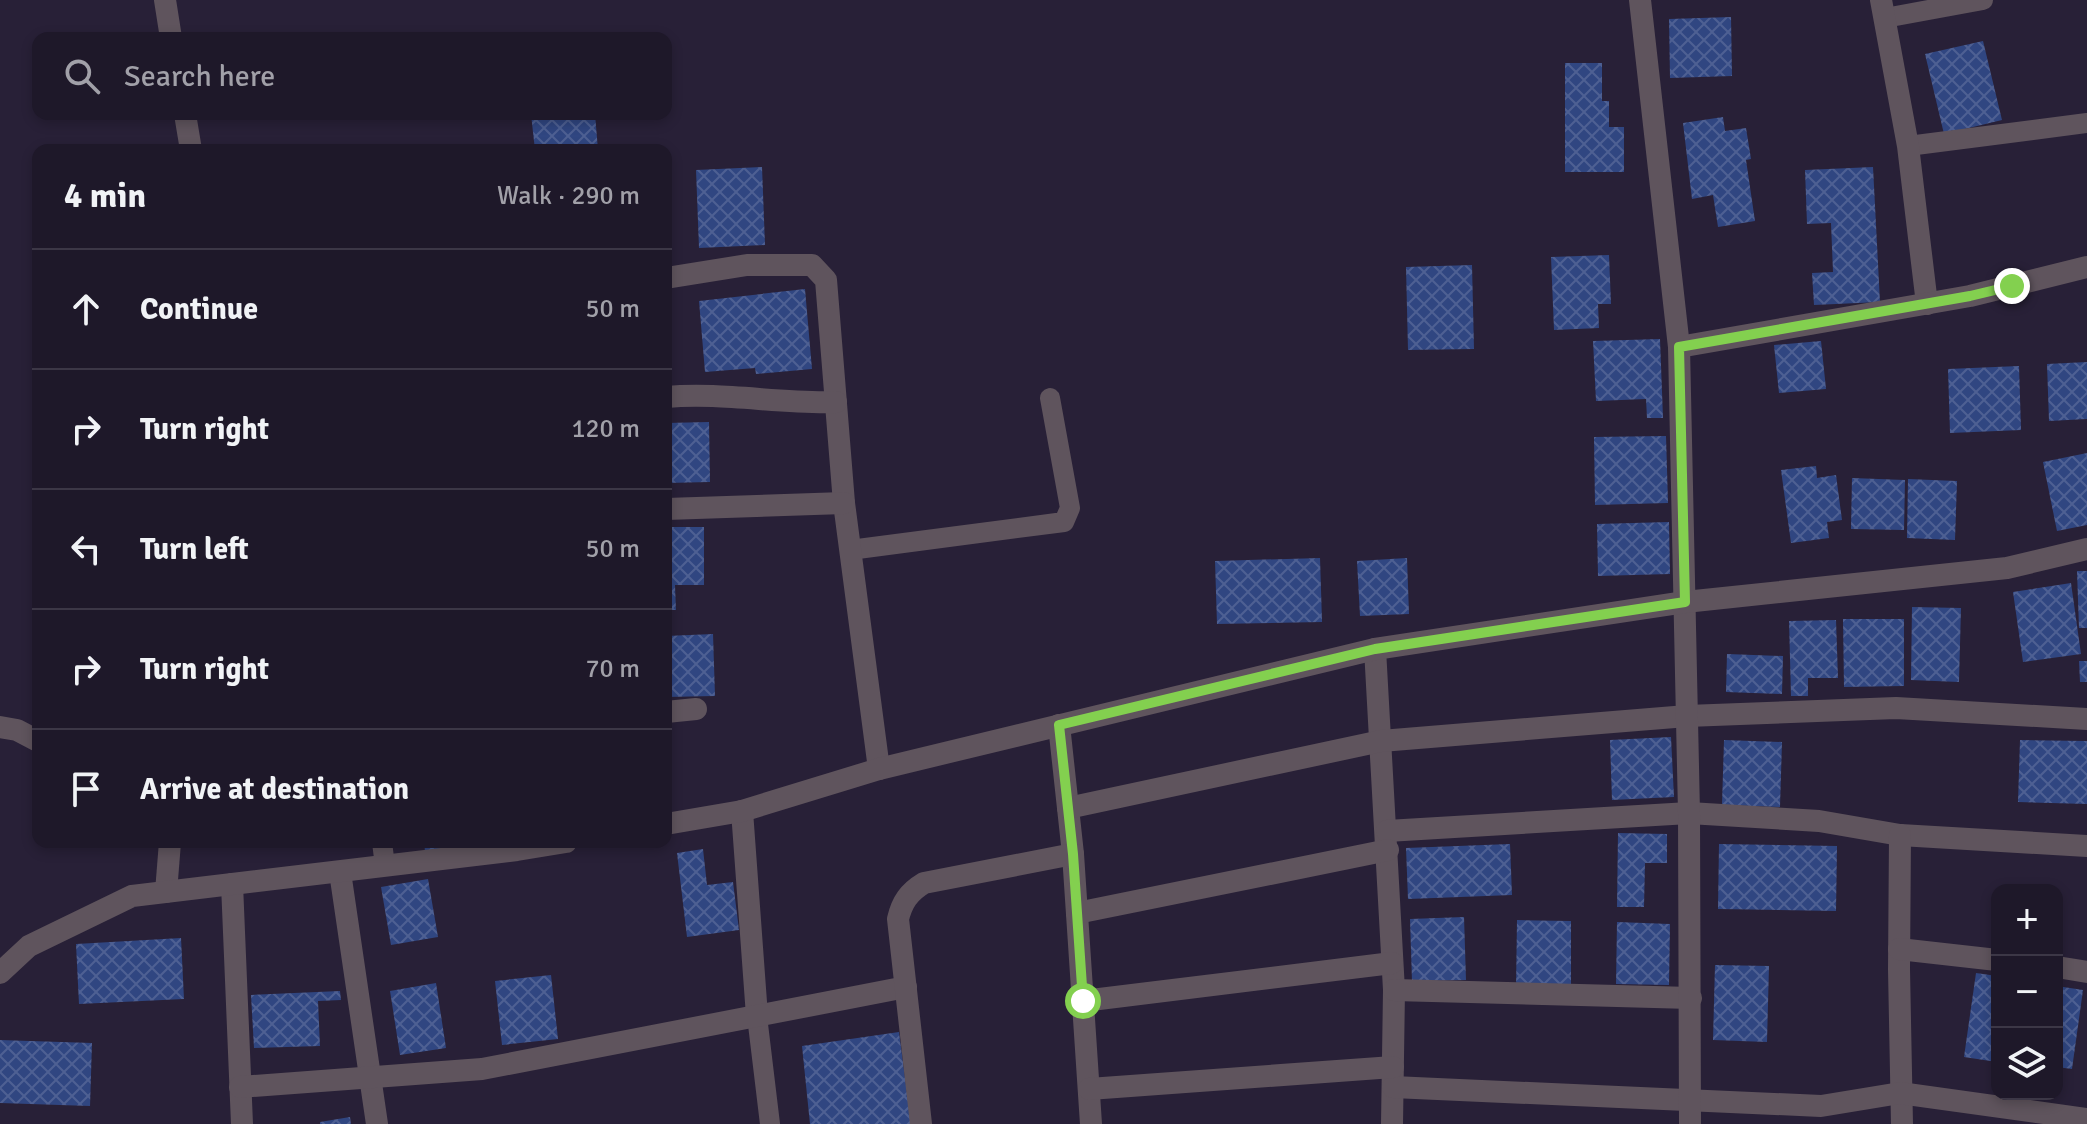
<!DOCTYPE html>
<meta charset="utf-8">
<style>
:root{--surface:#1e1829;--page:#262131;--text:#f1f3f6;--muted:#a1a0a8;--line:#3c3746}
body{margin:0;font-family:Signika,sans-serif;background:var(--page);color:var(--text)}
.controls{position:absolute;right:24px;bottom:24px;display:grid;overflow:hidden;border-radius:16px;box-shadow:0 4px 12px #0003}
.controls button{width:72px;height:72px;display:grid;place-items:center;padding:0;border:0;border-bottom:2px solid var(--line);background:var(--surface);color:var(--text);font:40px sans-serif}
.stop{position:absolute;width:24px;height:24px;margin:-18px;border:6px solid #83d04f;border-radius:50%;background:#fff}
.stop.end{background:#83d04f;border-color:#fff;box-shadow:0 2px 8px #0008}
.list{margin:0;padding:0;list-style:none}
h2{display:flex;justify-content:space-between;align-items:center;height:104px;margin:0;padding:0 32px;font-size:34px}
h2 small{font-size:26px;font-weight:400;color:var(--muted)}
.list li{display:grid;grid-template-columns:52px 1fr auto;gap:24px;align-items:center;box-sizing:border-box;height:120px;padding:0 32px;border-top:2px solid var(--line)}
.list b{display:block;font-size:30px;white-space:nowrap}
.list em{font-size:26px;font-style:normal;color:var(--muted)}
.icon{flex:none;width:44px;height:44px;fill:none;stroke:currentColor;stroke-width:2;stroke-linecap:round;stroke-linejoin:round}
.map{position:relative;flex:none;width:2087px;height:1124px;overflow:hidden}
.search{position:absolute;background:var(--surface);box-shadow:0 4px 12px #0003;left:32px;top:32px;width:640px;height:88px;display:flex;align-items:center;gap:20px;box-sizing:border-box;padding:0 28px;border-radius:16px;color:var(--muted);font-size:30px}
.panel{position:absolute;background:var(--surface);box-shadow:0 4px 12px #0003;left:32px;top:144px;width:640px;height:704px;border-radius:16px}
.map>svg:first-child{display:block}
</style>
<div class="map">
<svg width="2087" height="1124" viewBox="0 0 2087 1124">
<defs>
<pattern id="building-cross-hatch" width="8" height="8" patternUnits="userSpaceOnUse" patternTransform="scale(2)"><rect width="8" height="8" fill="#304681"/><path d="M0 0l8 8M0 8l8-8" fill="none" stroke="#4e6093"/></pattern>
</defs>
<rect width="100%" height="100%" fill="#282037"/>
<g fill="url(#building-cross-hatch)">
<polygon points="1731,17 1732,76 1670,78 1669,19"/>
<polygon points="1983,41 2002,120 1944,134 1925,54"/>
<polygon points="1565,63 1602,63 1602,101 1609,101 1609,127 1624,127 1624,172 1565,172"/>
<polygon points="531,114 595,114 598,150 535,150"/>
<polygon points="1723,117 1725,131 1746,128 1751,159 1746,160 1755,221 1718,227 1713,195 1692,199 1683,123"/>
<polygon points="762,167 765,245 699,248 696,170"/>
<polygon points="1873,167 1880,302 1814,305 1812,273 1833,272 1831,223 1807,224 1805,170"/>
<polygon points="1609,255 1611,304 1598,304 1599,328 1554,330 1551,257"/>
<polygon points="1472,265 1474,349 1408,350 1406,267"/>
<polygon points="805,289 812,369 756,374 755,368 705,372 699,301"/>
<polygon points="1660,339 1663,418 1647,418 1646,399 1596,401 1593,341"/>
<polygon points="1821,341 1826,389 1779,393 1774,345"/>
<polygon points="2087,362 2087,419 2049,421 2047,364"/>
<polygon points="2019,366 2021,430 1950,433 1948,369"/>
<polygon points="709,422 710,482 666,483 666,423"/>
<polygon points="1666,436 1668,503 1595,505 1594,437"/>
<polygon points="2087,453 2087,525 2057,531 2043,462"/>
<polygon points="1816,466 1817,478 1836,475 1842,520 1827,522 1829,538 1791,543 1781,470"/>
<polygon points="1852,478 1905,480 1904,530 1851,529"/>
<polygon points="1908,479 1957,481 1955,540 1907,538"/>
<polygon points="1669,522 1670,574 1598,576 1597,524"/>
<polygon points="666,527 704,527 704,585 675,585 676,610 666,610"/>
<polygon points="1320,558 1322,622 1217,624 1215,561"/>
<polygon points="1407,558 1409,614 1360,616 1357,561"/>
<polygon points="2077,571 2087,571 2087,628 2079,628"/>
<polygon points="2071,583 2081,654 2023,662 2013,592"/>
<polygon points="1912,607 1961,608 1959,682 1911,680"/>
<polygon points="1843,619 1904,619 1904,686 1844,687"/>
<polygon points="1836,620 1838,678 1808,678 1808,696 1791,696 1789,621"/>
<polygon points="713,634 715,696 666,697 666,636"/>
<polygon points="1727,654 1783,656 1782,694 1726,692"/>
<polygon points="2079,661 2087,661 2087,682 2080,682"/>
<polygon points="1671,737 1674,797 1612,800 1610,740"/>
<polygon points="1724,740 1782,742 1780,807 1722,805"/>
<polygon points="2020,740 2087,741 2087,804 2018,802"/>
<polygon points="1618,833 1667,834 1667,863 1645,863 1644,907 1617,907"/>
<polygon points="424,842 472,842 474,856 426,860"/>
<polygon points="1510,844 1512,895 1408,899 1406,848"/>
<polygon points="1719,844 1837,846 1836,911 1718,909"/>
<polygon points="703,849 707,885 733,882 739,930 687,937 677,853"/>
<polygon points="428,879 438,937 391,945 381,887"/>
<polygon points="1464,917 1466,980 1412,981 1410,919"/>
<polygon points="1517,920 1571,921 1571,990 1516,989"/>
<polygon points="1617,922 1670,924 1669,985 1616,984"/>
<polygon points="181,938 184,999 79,1004 76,944"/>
<polygon points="1715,965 1769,966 1767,1042 1713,1040"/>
<polygon points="1976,973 1997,976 1997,1062 1964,1057"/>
<polygon points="551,975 558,1039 502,1045 495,981"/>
<polygon points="436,983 446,1048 400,1055 390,991"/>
<polygon points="2057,986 2083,990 2072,1069 2057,1067"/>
<polygon points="340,991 341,1000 318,1001 320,1046 254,1048 251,995"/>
<polygon points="899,1032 911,1124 810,1124 802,1046"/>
<polygon points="0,1040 92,1043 90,1106 0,1103"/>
<polygon points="350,1117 351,1124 320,1124 320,1122"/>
</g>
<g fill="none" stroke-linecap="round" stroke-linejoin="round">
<g stroke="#5f545d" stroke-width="20">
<polyline points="1885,18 1983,0"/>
<polyline points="1908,146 2087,123"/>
<polyline points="850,550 1064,522 1070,508 1050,398"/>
<polyline points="382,842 385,866"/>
<polyline points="757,1016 770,1124"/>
</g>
<g stroke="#5f545d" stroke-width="22">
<polyline points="165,0 171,38"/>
<polyline points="1881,0 1908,146 1927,304"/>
<polyline points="185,114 191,150"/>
<polyline points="666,278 747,265 812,265 826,280 844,503 879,769"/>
<polyline points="1679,347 1970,296 2087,267"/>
<path d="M666,397C723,392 779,404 836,402"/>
<polyline points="666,509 844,503"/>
<polyline points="1375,649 1394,990 1392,1124"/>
<polyline points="666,712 696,709"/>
<polyline points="1059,725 1073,854 1091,1124"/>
<polyline points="0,727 17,730 38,741"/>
<polyline points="1068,808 1381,741 1687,716 1896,708 2087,719"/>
<polyline points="742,811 757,1016"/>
<polyline points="1387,831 1689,813 1819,821 1900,835 2087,846"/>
<polyline points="1900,835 1899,969 1902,1124"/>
<polyline points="340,872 377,1124"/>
<polyline points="232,884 242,1124"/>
<polyline points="166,892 170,842"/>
<polyline points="1077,913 1388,850"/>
<polyline points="1899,949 1997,960"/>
<polyline points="2057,967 2087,972"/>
<polyline points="1394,990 1691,998"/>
<polyline points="1083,1001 1392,963"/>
<polyline points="240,1087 482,1069 906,987"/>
<polyline points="1393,1087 1821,1106 1900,1093 2087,1119"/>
<polyline points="1089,1089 1393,1067"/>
<path d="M921,1124L898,919C902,902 909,892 924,883L1073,854"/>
</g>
<g stroke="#5f545d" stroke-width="22">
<polyline points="1640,0 1679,347 1689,813 1690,1124"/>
<polyline points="666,824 742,811 879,769 1375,649 1685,602 2007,568 2087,549"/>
<polyline points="0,973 29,946 132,896 517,850 566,842"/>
</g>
</g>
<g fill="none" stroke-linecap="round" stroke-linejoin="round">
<polyline stroke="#83d04f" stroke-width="10" points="1083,1001 1073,854 1059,725 1375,649 1685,602 1679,347 1970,296 2012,286"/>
</g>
</svg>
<div class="controls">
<button>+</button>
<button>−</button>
<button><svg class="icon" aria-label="layers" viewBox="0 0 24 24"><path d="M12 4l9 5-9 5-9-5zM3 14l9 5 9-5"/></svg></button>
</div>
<div class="stop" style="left:1083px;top:1001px"></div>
<div class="stop end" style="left:2012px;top:286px"></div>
<div class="search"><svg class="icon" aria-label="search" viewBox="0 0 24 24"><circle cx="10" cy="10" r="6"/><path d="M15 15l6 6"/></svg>Search here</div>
<section class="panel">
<h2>4 min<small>Walk · 290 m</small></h2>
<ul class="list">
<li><svg class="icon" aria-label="ahead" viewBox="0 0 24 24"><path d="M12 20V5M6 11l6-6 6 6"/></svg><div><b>Continue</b></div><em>50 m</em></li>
<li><svg class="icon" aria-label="right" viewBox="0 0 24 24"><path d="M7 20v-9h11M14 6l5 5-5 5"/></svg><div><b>Turn right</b></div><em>120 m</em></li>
<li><svg class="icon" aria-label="left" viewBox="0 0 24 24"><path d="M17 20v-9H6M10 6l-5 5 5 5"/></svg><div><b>Turn left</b></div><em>50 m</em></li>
<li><svg class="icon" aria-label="right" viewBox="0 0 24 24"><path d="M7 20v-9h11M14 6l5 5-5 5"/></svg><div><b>Turn right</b></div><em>70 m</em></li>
<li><svg class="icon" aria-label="arrive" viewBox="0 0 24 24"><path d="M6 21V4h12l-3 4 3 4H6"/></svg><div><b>Arrive at destination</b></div></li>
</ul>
</section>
</div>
